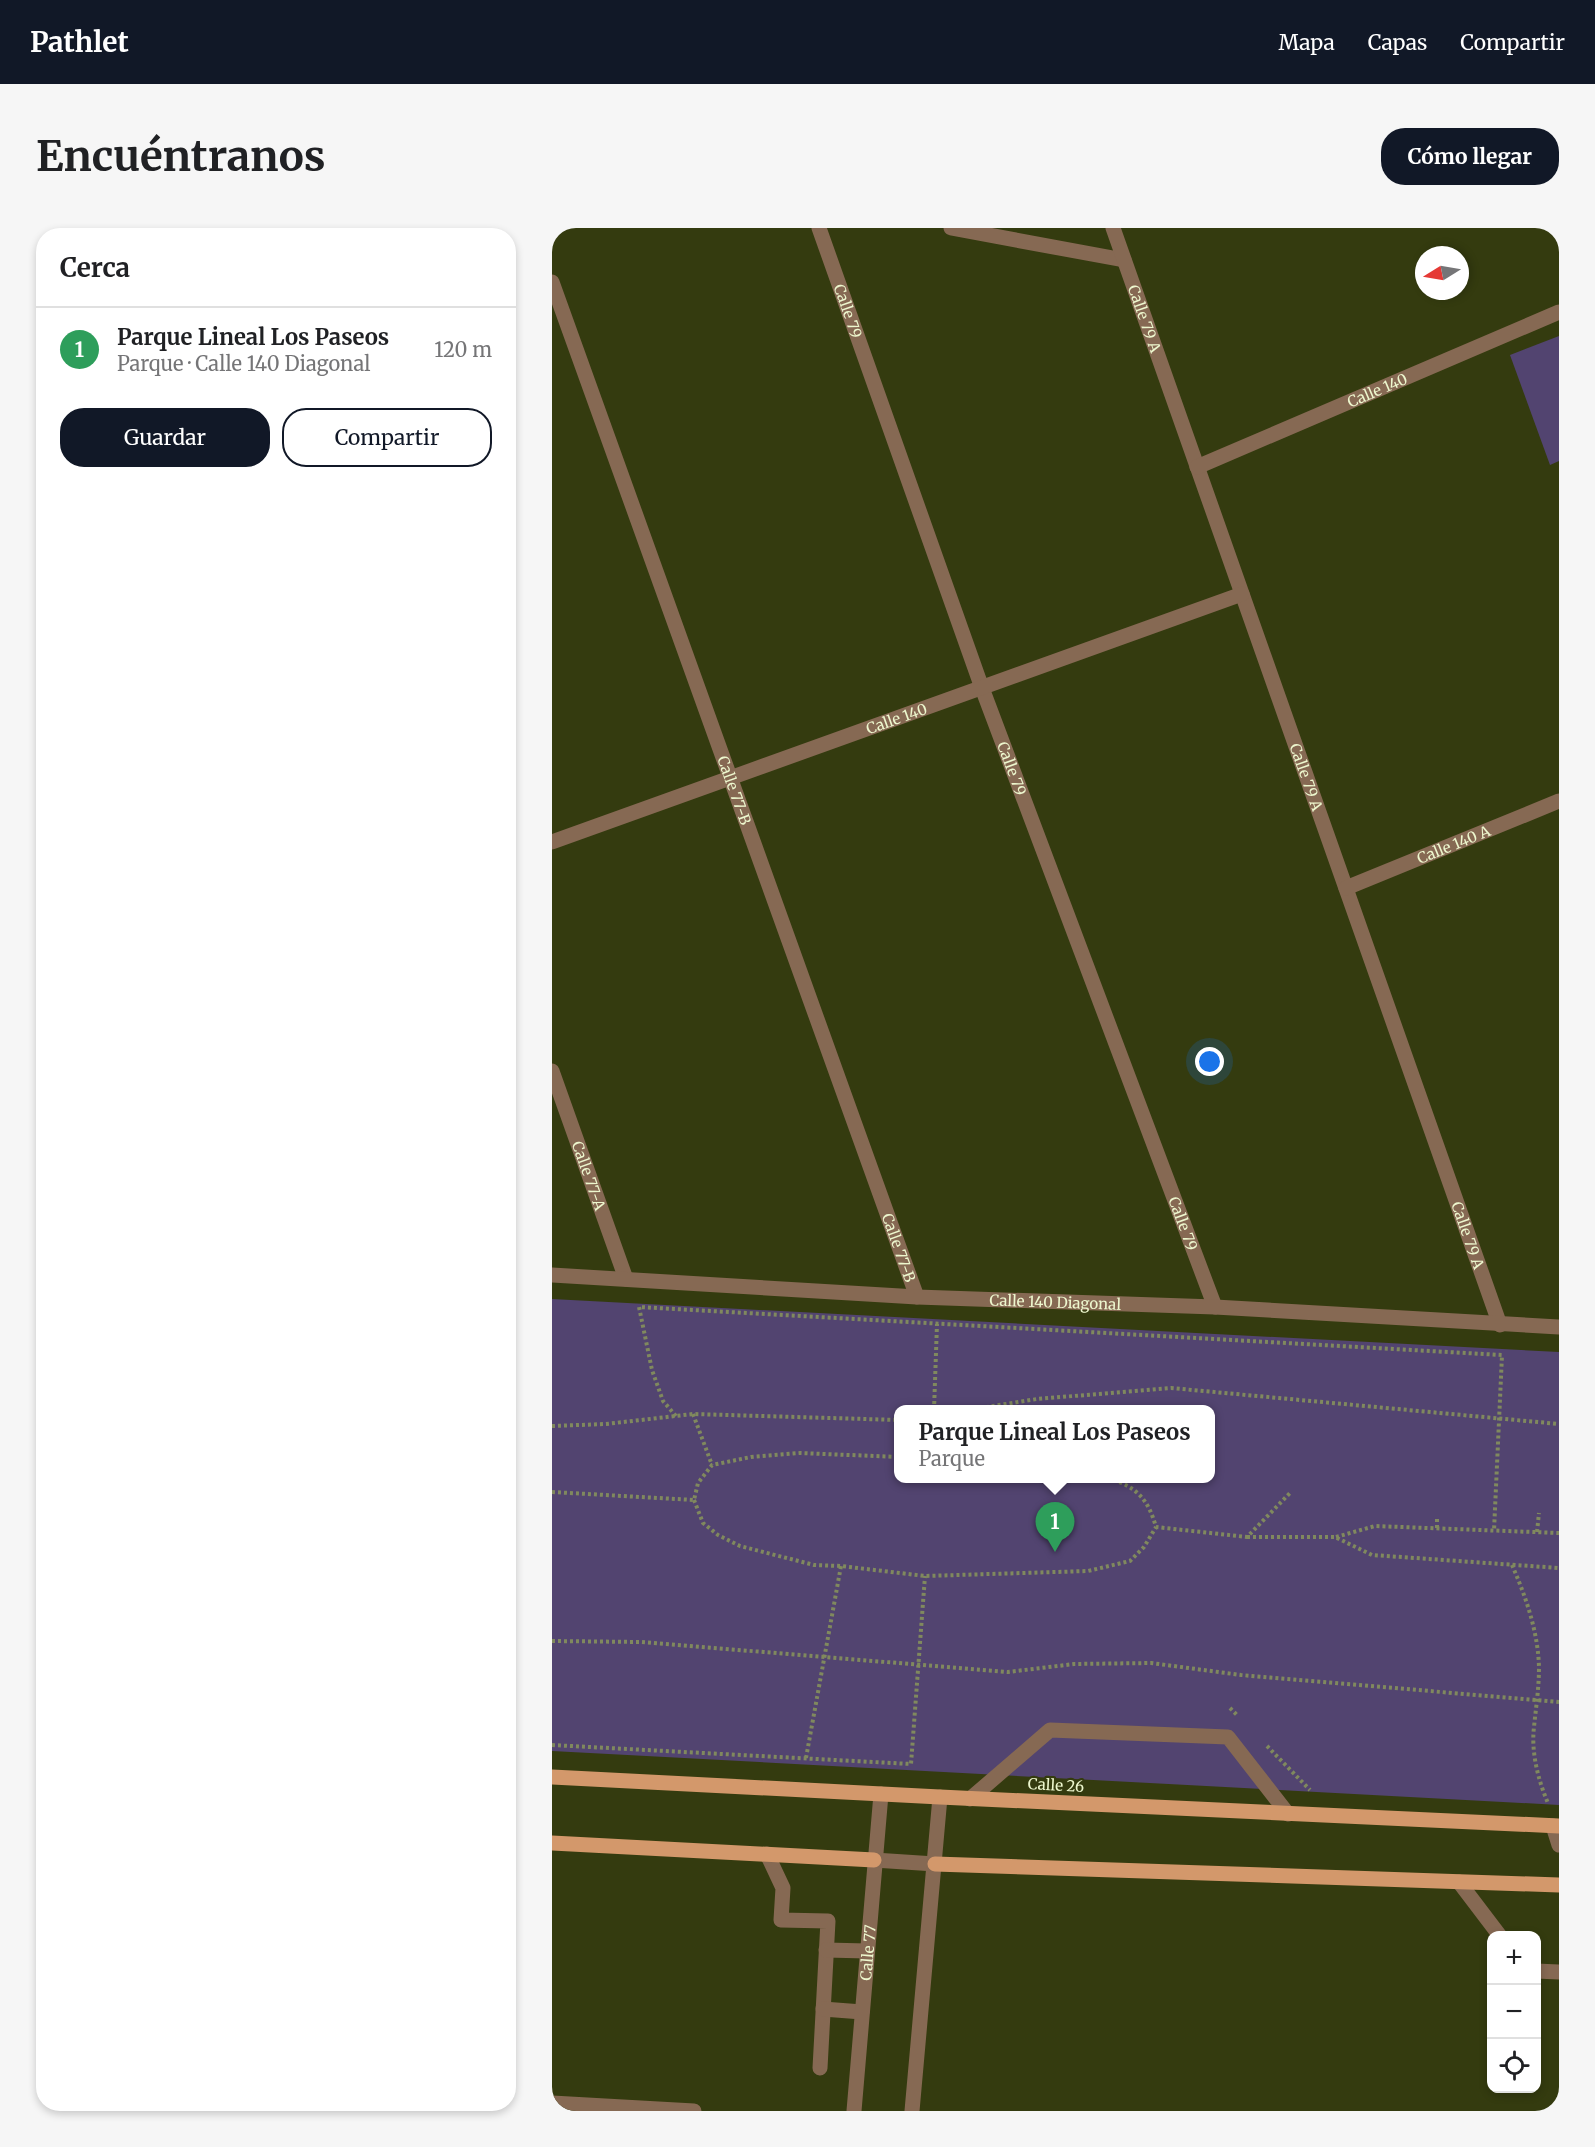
<!DOCTYPE html>
<html lang="es">
<meta charset="utf-8">
<style>
:root{--surface:#fff;--page:#f6f6f6;--text:#202124;--muted:#757577;--line:#e0e0e0;--accent:#111827}
body{margin:0;font-family:Merriweather,serif;background:var(--page);color:var(--text)}
.controls{position:absolute;right:18px;bottom:18px;display:grid;overflow:hidden;border-radius:12px;box-shadow:0 3px 9px #0003}
.controls button{width:54px;height:54px;display:grid;place-items:center;padding:0;border:0;border-bottom:2px solid var(--line);background:var(--surface);color:var(--text);font:30px sans-serif}
.compass{position:absolute;left:863px;top:18px;width:54px;height:54px;border-radius:50%;background:var(--surface);box-shadow:0 3px 9px #0003;rotate:259deg}
.you{position:absolute;left:658px;top:834px;width:21px;height:21px;margin:-15px;border:4px solid #fff;border-radius:50%;background:#1a73e8;box-shadow:0 0 0 9px #1a73e833}
.badge{display:grid;place-items:center;width:39px;height:39px;border-radius:50%;background:var(--accent);color:#fff;font-size:20px;font-weight:700}
.pin{position:absolute;translate:-50% -50px;filter:drop-shadow(0 2px 3px #0008)}
.pin::after{content:'';position:absolute;top:32px;width:21px;height:18px;background:inherit;clip-path:polygon(0 0,100% 0,50% 100%)}
.popup{position:absolute;left:342px;top:1177px;width:321px;height:78px;box-sizing:border-box;display:grid;place-content:center;border-radius:12px;background:var(--surface);filter:drop-shadow(0 2px 4px #0005);font-size:20px;white-space:nowrap;color:var(--muted)}
.popup b{font-size:22px;color:var(--text)}
.popup::after{content:'';position:absolute;left:50%;top:100%;margin-left:-12px;border:12px solid transparent;border-top-color:var(--surface)}
.list{margin:0;padding:0;list-style:none}
h2{display:flex;justify-content:space-between;align-items:center;height:78px;margin:0;padding:0 24px;font-size:26px}
h2 small{font-size:20px;font-weight:400;color:var(--muted)}
.list li{display:grid;grid-template-columns:39px 1fr auto;gap:18px;align-items:center;box-sizing:border-box;height:84px;padding:0 24px;border-top:2px solid var(--line)}
.list b{display:block;font-size:22px;white-space:nowrap}
.list p{margin:0;font-size:20px;white-space:nowrap;color:var(--muted)}
.list em{font-size:20px;font-style:normal;color:var(--muted)}
.actions{display:flex;gap:12px;padding:18px 24px}
.actions a{flex:1;padding:14px 0;border:2px solid var(--accent);border-radius:24px;text-align:center;font-size:21px;color:var(--accent)}
.actions .main{background:var(--accent);color:#fff}
.icon{flex:none;width:33px;height:33px;fill:none;stroke:currentColor;stroke-width:2;stroke-linecap:round;stroke-linejoin:round}
.map{position:relative;flex:none;width:1007px;height:1883px;overflow:hidden;border-radius:24px}
header{display:flex;align-items:center;gap:36px;box-sizing:border-box;height:84px;padding:0 30px;background:var(--accent);color:#fff}
header strong{font-size:28px}
nav{display:flex;gap:33px;margin-inline-start:auto;font-size:21px}
.intro{display:flex;align-items:center;justify-content:space-between;box-sizing:border-box;height:144px;padding:0 36px}
h1{margin:0;font-size:42px}
.button{padding:15px 27px;border-radius:24px;background:var(--accent);color:#fff;font-size:21px;font-weight:700}
main{display:flex;gap:36px;padding:0 36px}
aside{flex:1;background:var(--surface);border-radius:24px;box-shadow:0 3px 9px #0003}
.map>svg:first-child{display:block}
</style>
<header>
<strong>Pathlet</strong>
<nav><a>Mapa</a><a>Capas</a><a>Compartir</a></nav>
</header>
<div class="intro"><h1>Encuéntranos</h1><a class="button">Cómo llegar</a></div>
<main>
<aside>
<h2>Cerca<small></small></h2>
<ul class="list">
<li><span class="badge" style="background:#2e9e5b">1</span><div><b>Parque Lineal Los Paseos</b><p>Parque · Calle 140 Diagonal</p></div><em>120 m</em></li>
</ul>
<div class="actions"><a class="main">Guardar</a><a>Compartir</a></div>
</aside>
<div class="map">
<svg width="1007" height="1883" viewBox="0 0 1007 1883">
<rect width="100%" height="100%" fill="#343b0f"/>
<g fill="#524470" fill-rule="evenodd">
<polygon points="1007,108 1007,233 998,237 958,127"/>
<path d="M0,1071L1007,1124V1577L0,1523ZM347,1182H659V1250H347Z"/>
</g>
<g fill="none" stroke-linecap="round" stroke-linejoin="round">
<g stroke="#80895e" stroke-width="4" stroke-dasharray="3 3" stroke-linecap="butt">
<polyline points="382,1182 385,1096"/>
<polyline points="416,1182 485,1171 619,1160 1007,1196"/>
<polyline points="141,1186 160,1237"/>
<polyline points="124,1188 111,1173 100,1142 87,1079 950,1127 942,1303"/>
<polyline points="0,1198 54,1196 141,1186 347,1192"/>
<path d="M556,1250C585,1259 596,1271 604,1299L695,1309L738,1265"/>
<polyline points="0,1264 142,1272 146,1255 160,1237 199,1229 248,1225 347,1229"/>
<polyline points="142,1272 151,1295 166,1307 188,1318 262,1337 289,1338 373,1348 536,1343 578,1333 592,1319 604,1299"/>
<polyline points="885,1300 885,1288"/>
<polyline points="985,1304 987,1285"/>
<polyline points="695,1309 783,1309 820,1327 1007,1340"/>
<polyline points="784,1309 823,1298 1007,1305"/>
<path d="M960,1337C974,1369 986,1404 987,1439C987,1460 984,1479 982,1499C979,1524 986,1552 996,1575"/>
<polyline points="0,1413 89,1414 456,1444 522,1436 599,1435 689,1447 1007,1474"/>
<polyline points="678,1480 685,1487"/>
<polyline points="0,1517 359,1536 373,1348"/>
<polyline points="715,1518 758,1562"/>
<polyline points="254,1530 289,1338"/>
</g>
<g stroke="#866953" stroke-width="15">
<path id="s1" d="M267,0L430,460L663,1079"/>
<polyline points="399,0 572,32"/>
<path id="s2" d="M561,0L948,1097"/>
<path id="s3" d="M0,54L365,1069"/>
<path id="s4" d="M645,239L1007,84"/>
<path id="s5" d="M0,614L690,366"/>
<path id="s6" d="M794,660L1007,573"/>
<path id="s7" d="M0,843L74,1051"/>
<path id="s8" d="M0,1047L365,1069L663,1079L1007,1099"/>
<polyline points="418,1571 498,1502 676,1509 736,1586"/>
<polyline points="1001,1598 1007,1617"/>
<polyline points="215,1626 231,1660 229,1692 276,1693 268,1840"/>
<polyline points="322,1632 383,1636"/>
<polyline points="907,1654 948,1708"/>
<polyline points="274,1722 315,1723"/>
<polyline points="984,1743 1007,1744"/>
<polyline points="271,1781 310,1784"/>
<polyline points="0,1875 142,1883"/>
<path id="s9" d="M302,1883L329,1566"/>
<polyline points="360,1883 388,1569"/>
</g>
<g stroke="#d3986b" stroke-width="15">
<polyline points="0,1549 388,1569 1007,1598"/>
<polyline points="0,1615 322,1632"/>
<polyline points="383,1636 1007,1657"/>
</g>
</g>
<g text-anchor="middle" dominant-baseline="central" stroke-width="4.5" stroke-linejoin="round" paint-order="stroke">
<g font-size="15" fill="#edf7ce" stroke="#343b0f">
<text stroke="none"><textPath href="#s1" startOffset="88">Calle 79</textPath></text>
<text stroke="none"><textPath href="#s2" startOffset="96">Calle 79 A</textPath></text>
<text stroke="none"><textPath href="#s4" startOffset="196">Calle 140</textPath></text>
<text stroke="none"><textPath href="#s5" startOffset="366">Calle 140</textPath></text>
<text stroke="none"><textPath href="#s1" startOffset="574">Calle 79</textPath></text>
<text stroke="none"><textPath href="#s2" startOffset="582">Calle 79 A</textPath></text>
<text stroke="none"><textPath href="#s3" startOffset="540">Calle 77-B</textPath></text>
<text stroke="none"><textPath href="#s6" startOffset="116">Calle 140 A</textPath></text>
<text stroke="none"><textPath href="#s7" startOffset="111">Calle 77-A</textPath></text>
<text stroke="none"><textPath href="#s1" startOffset="1060">Calle 79</textPath></text>
<text stroke="none"><textPath href="#s2" startOffset="1068">Calle 79 A</textPath></text>
<text stroke="none"><textPath href="#s3" startOffset="1026">Calle 77-B</textPath></text>
<text stroke="none"><textPath href="#s8" startOffset="504">Calle 140 Diagonal</textPath></text>
<text transform="translate(504 1557) rotate(3)">Calle 26</text>
<text stroke="none"><textPath href="#s9" startOffset="159">Calle 77</textPath></text>
</g>
</g>
</svg>
<div class="controls">
<button>+</button>
<button>−</button>
<button><svg class="icon" aria-label="locate" viewBox="0 0 24 24"><circle cx="12" cy="12" r="6"/><path d="M12 2v4M12 18v4M2 12h4M18 12h4"/></svg></button>
</div>
<svg class="compass" viewBox="-18 -18 36 36"><path d="M0-13l5 13h-10z" fill="#e53935"/><path d="M0 13l5-13h-10z" fill="#757577"/></svg>
<div class="you"></div>
<div class="pin badge" style="left:503px;top:1324px;background:#2e9e5b">1</div>
<div class="popup"><b>Parque Lineal Los Paseos</b>Parque</div>
</div>
</main>
